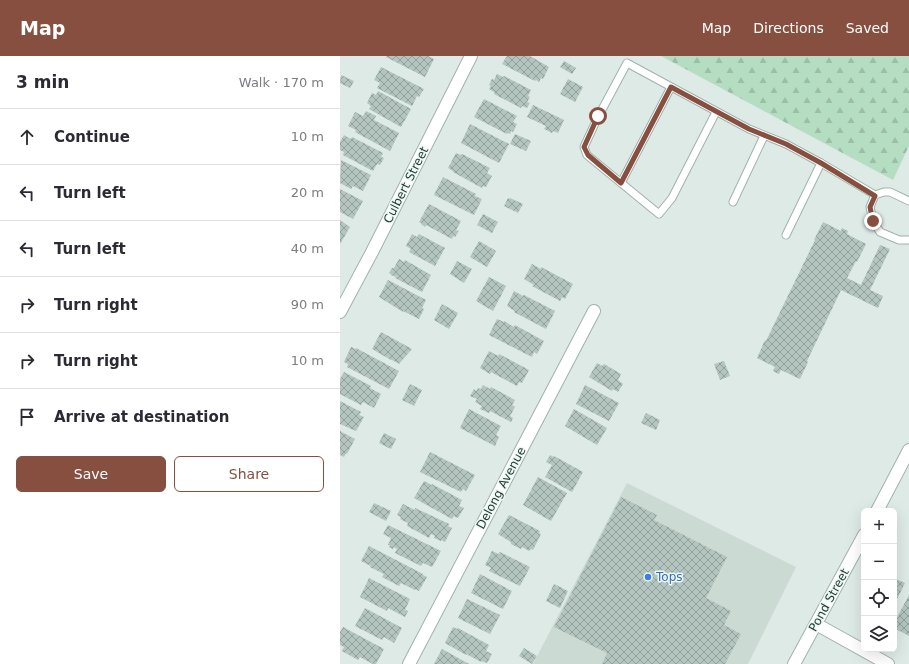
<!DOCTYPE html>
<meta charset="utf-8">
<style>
:root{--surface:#fff;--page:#f2f2f3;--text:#2b2b33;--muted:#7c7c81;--line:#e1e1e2;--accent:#874f40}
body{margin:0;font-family:"DejaVu Sans",sans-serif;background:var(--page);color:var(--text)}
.controls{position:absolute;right:12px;bottom:12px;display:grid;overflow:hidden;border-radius:6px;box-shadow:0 4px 16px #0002}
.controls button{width:36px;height:36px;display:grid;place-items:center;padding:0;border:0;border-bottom:1px solid var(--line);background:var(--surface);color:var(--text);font:20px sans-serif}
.stop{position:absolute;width:12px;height:12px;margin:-9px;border:3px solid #874f40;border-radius:50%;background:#fff}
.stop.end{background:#874f40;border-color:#fff;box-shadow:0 1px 4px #0008}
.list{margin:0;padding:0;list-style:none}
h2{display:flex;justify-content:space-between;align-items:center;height:52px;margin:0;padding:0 16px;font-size:17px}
h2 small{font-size:13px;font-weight:400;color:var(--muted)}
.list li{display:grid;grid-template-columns:26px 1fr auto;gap:12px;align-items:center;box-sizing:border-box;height:56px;padding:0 16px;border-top:1px solid var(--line)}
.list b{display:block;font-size:15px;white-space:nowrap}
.list em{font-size:13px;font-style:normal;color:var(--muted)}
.actions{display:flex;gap:8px;padding:12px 16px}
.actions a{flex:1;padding:9px 0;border:1px solid var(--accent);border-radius:6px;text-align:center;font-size:14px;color:var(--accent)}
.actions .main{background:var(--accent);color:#fff}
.icon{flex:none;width:22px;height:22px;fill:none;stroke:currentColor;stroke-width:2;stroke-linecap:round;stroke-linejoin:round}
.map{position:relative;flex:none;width:569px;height:608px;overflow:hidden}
header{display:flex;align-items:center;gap:24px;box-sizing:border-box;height:56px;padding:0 20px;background:var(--accent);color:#fff}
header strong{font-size:19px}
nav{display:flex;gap:22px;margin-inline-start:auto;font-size:14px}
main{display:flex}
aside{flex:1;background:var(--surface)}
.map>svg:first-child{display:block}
</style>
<header>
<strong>Map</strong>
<nav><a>Map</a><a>Directions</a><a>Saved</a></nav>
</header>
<main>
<aside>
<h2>3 min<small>Walk · 170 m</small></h2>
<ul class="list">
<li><svg class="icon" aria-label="ahead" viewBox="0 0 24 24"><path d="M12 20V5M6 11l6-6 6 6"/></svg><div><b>Continue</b></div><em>10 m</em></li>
<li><svg class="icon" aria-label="left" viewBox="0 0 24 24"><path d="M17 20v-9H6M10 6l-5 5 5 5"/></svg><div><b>Turn left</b></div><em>20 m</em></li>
<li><svg class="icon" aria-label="left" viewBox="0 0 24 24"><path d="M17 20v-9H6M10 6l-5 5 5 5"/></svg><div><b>Turn left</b></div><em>40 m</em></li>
<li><svg class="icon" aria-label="right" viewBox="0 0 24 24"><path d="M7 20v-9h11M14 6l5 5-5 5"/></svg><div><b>Turn right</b></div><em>90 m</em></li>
<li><svg class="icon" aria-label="right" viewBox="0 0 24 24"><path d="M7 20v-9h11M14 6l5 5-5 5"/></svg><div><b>Turn right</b></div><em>10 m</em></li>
<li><svg class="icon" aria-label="arrive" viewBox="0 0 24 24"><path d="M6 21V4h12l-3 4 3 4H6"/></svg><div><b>Arrive at destination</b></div></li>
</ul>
<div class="actions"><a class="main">Save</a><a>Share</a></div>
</aside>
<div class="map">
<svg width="569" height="608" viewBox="0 0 569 608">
<defs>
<pattern id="forest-firs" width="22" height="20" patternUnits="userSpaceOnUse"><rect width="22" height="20" fill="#b5ddc1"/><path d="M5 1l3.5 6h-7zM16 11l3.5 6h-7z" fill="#9bbea6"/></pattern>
<pattern id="building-cross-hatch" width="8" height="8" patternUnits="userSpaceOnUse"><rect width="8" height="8" fill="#b3c5be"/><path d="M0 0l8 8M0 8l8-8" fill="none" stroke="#91a19b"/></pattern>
</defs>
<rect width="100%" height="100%" fill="#deeae5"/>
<polygon fill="#ccdad4" points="287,427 456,511 408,608 193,608"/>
<polygon fill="url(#forest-firs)" points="321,0 569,0 569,90 553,124"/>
<g fill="url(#building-cross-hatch)">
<polygon points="47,0 88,0 94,3 85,21 46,1"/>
<polygon points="167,0 190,0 209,11 203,23 201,22 199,26 196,24 195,25 162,8"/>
<polygon points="224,5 236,12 232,18 220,11"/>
<polygon points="41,11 84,33 79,41 77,40 72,50 37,32 40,27 34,24"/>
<polygon points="157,18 163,21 164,20 191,34 188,40 190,41 187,46 190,47 187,52 182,50 181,52 154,38 155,37 149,33 151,30 149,29 152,23 154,24"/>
<polygon points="1,19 14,25 10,32 0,27"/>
<polygon points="228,23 243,31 235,46 220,38"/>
<polygon points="38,35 71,53 61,71 29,53 31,50 27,47 32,37 36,39"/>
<polygon points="144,43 177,60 173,66 177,68 173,76 171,75 170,78 168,77 167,78 134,61"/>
<polygon points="193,49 224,64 218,77 213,75 212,77 204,73 206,70 187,61"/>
<polygon points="26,55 36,60 34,64 59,77 50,95 15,76 16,74 8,70 15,56 23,60"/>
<polygon points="130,68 169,88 159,107 121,87"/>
<polygon points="175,78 191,85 186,95 170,88"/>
<polygon points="4,79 11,83 12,81 43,97 41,101 44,102 40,109 37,108 33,115 3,99 4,96 0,94 0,86"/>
<polygon points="116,97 121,99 122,98 150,112 147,117 152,120 146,131 143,130 142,132 113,116 113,115 108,112"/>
<polygon points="1,104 31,119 23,135 13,130 11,133 0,127"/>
<polygon points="103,121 136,138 135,140 142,143 134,159 94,139"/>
<polygon points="0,133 23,145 13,163 0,156"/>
<polygon points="168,142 170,143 170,142 183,148 178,157 164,150"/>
<polygon points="89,148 121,165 116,174 119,175 115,181 113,180 112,183 86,169 85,171 81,168 81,167 79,166"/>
<polygon points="143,158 158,166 152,177 137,169"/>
<polygon points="0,164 10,171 0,188"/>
<polygon points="483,166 501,175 502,172 508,175 507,178 526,188 517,206 516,205 507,222 521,229 540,189 550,193 530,234 543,240 538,252 501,234 467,305 468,306 460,323 441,314 439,318 433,315 435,311 417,302 425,284 426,285 475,184 474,184"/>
<polygon points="72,178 77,181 79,178 105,192 95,210 69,196 71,193 66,190"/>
<polygon points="139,185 156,195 147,211 130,201"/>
<polygon points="59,203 64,206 65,204 91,219 82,236 55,222 56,221 51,219 51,218 49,217 52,212 54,212"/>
<polygon points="117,205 132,213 124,227 110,218"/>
<polygon points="192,208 201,213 201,211 233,228 225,243 222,241 220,245 192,230 194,229 184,223"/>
<polygon points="149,221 166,230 153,255 136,245"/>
<polygon points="48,224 86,244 82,252 84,253 79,263 63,255 63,256 39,241"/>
<polygon points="174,235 183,240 184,239 215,255 206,273 174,256 175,255 167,250"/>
<polygon points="102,248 118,257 109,273 94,264"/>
<polygon points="157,263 164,266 164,265 174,271 175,269 204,285 197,298 194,296 192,301 149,279"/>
<polygon points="41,276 72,293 59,308 52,304 51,304 32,293"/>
<polygon points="11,291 16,293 16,292 59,315 49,333 7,311 8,308 4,306"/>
<polygon points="149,295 158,300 159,298 189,314 182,327 179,326 177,330 151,316 150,318 140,312"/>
<polygon points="384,305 390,320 380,324 374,308"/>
<polygon points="257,307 262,310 264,308 281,318 278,324 283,328 278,336 273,333 272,335 249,321"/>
<polygon points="4,316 31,330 30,332 41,338 34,352 23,346 21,349 0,338 0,323"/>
<polygon points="70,328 82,334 74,350 62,344"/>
<polygon points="143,329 150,333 151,331 175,344 172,349 175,351 170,360 173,362 171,366 150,355 149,357 140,353 142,350 135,346 137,343 130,340 134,333 136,335 138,332 141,333"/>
<polygon points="245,329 279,347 269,365 236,348"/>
<polygon points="0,345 21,356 19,359 24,361 16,375 0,368"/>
<polygon points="129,353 161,370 156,379 159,381 155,390 120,372"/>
<polygon points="234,353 267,372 257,389 225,370"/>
<polygon points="306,357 320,364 316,374 301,367"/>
<polygon points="0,375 15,383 7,398 6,397 4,401 0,399"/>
<polygon points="44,377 56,383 51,393 39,387"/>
<polygon points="90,396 135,419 126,435 123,433 121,436 80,416"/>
<polygon points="210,399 214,401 214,400 243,416 232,436 205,421 212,409 206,406"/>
<polygon points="198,421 227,437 211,465 183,449"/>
<polygon points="84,425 92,429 92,428 122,444 119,450 124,452 118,462 114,460 112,463 74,442"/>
<polygon points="281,441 317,459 314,464 387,501 366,542 391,555 384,569 401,578 385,608 262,608 267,597 214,571"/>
<polygon points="34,447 51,455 46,465 29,456"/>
<polygon points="63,448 75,454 75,452 88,458 109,468 108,470 112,472 105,486 101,484 101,485 94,482 95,480 91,478 89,482 67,470 68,467 60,463 61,461 57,459"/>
<polygon points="169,459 200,475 199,477 201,478 193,494 191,493 189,495 182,491 181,493 171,488 171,486 158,478"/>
<polygon points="48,469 101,495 92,511 83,507 81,510 55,497 57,493 54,491 53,493 49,491 50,489 48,489 51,482 43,478"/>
<polygon points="29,490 83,518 83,519 87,521 79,535 75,533 75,534 61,527 59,530 42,521 44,518 30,511 31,510 21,505"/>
<polygon points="152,495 159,498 160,496 190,511 180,530 149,515 151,512 145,509"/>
<polygon points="140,518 172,535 163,553 131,537"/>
<polygon points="29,522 70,543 65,554 68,555 65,561 48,552 47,555 20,541"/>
<polygon points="554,522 565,527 554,549"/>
<polygon points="214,528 228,535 220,552 206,545"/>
<polygon points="569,539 569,580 554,572 554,567"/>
<polygon points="127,543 160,559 150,578 118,562"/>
<polygon points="25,552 62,572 54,587 44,581 42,584 15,570"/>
<polygon points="3,571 44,593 36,608 33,608 20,601 18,604 2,595 4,591 0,589 0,576"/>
<polygon points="113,571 117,573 118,572 149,589 146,595 152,598 147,607 141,605 141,606 126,598 126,599 105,587"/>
<polygon points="184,592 197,600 192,608 179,600"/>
<polygon points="102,593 129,608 94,608"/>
</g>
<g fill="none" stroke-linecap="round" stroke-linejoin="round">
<defs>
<g id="service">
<polyline points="376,56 332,142 319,158 247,99 244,91 258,61 287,7 409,73 446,88 481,107 535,139"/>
<polyline points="281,127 331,31"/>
<polyline points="569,145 550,136 544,136 535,139 530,151 533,165 540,176 559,184 569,184"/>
<polyline points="393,146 424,80"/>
<polyline points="446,179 481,107"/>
</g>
<g id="minor">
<polyline points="0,256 32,196 131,0"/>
<polyline points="537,455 569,394"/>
<polyline points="476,568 548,608"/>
<polyline points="69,608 254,255"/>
<polyline points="454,608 524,479"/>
</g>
</defs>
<use href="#service" stroke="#a1b2ac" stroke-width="9"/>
<use href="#minor" stroke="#a1b2ac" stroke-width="14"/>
<use href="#service" stroke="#fff" stroke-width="7"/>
<use href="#minor" stroke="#fff" stroke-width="12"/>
</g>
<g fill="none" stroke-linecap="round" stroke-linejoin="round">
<polyline stroke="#874f40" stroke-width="5" points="258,60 244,91 248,99 281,127 331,31 409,73 446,88 481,107 535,140 530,151 533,165"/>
</g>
<circle fill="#3f7fe0" stroke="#eef7f3" stroke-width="1.5" cx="308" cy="521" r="4"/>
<g text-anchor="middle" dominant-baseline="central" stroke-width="3" stroke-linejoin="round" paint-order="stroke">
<g font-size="12" fill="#1f3a34" stroke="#eef7f3">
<text transform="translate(66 129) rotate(-63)">Culbert Street</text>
<text transform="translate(161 432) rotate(-62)">Delong Avenue</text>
<text transform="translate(489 544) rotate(-61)">Pond Street</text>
</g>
<g font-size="12" fill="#366cbe" stroke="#eef7f3" text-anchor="start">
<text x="316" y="521">Tops</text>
</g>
</g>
</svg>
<div class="controls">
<button>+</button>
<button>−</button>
<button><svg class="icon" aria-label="locate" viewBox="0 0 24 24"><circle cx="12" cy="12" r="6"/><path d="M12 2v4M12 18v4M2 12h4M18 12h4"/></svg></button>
<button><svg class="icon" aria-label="layers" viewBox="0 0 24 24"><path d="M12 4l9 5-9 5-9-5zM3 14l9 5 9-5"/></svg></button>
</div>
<div class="stop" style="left:258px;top:60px"></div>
<div class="stop end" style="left:533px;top:165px"></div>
</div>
</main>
